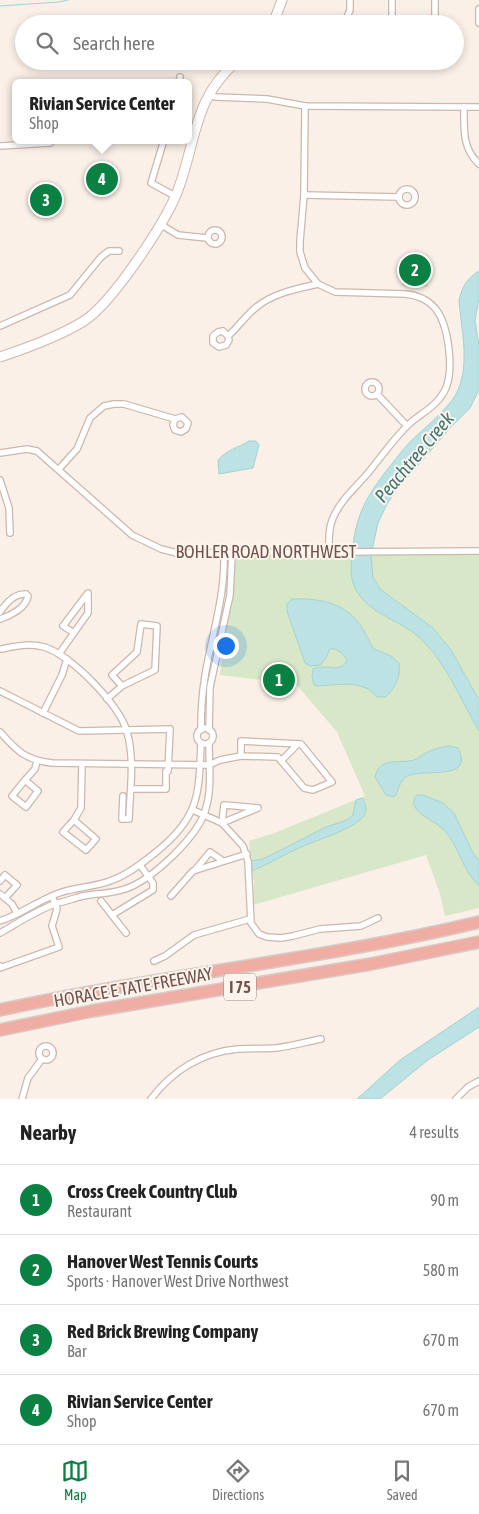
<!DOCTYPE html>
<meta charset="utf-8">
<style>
:root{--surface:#fff;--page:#f2f2f2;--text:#222;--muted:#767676;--line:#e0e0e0;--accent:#0b8043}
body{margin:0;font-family:"Asap Condensed",sans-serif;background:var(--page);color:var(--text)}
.you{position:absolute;left:225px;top:645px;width:18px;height:18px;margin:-12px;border:4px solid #fff;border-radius:50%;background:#1a73e8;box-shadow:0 0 0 8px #1a73e833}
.badge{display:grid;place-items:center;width:32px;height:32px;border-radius:50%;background:var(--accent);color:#fff;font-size:16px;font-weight:700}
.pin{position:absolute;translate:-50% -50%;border:2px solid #fff;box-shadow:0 1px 5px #0006}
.popup{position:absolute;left:12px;top:79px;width:180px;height:65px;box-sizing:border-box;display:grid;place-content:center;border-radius:8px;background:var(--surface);filter:drop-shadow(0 1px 4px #0005);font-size:16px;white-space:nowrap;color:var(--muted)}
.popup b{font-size:19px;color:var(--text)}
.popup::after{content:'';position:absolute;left:50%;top:100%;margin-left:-10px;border:10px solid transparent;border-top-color:var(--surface)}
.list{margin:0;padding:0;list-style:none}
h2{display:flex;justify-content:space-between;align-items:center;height:65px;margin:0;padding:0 20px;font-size:21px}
h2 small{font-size:16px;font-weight:400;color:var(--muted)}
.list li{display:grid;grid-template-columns:32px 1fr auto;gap:15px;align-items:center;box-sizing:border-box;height:70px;padding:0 20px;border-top:1px solid var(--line)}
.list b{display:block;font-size:19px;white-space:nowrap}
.list p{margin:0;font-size:16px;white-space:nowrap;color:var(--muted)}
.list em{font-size:16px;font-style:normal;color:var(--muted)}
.icon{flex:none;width:28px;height:28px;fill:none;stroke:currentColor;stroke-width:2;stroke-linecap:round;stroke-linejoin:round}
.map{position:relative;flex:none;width:479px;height:1099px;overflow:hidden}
.search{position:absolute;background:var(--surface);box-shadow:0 2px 8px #0003;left:15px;right:15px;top:15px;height:55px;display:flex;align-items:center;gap:12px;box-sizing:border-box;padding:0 18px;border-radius:28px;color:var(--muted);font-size:19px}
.sheet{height:345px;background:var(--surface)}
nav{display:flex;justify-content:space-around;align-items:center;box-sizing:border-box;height:70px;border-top:1px solid var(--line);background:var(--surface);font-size:14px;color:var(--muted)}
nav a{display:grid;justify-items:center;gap:2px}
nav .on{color:var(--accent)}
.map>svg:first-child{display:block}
</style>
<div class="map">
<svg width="479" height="1099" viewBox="0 0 479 1099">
<rect width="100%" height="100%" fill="#faf0e7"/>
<g fill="#d8e7c7">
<polygon points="403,264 428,264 428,287 402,286"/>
<polygon points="233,555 479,555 479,908 445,916 440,894 426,855 253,905 254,884 249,841 277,832 365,796 337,732 296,684 220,675"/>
</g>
<g fill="#bde2e3" stroke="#a4d3d3">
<path d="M479,271V299L475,320L479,346V390L470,408L450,428L395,492L387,504L378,523L371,555L373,577L380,589L433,628L451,650L479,700V731C461,701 448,666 423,641C403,620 368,615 355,588C350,577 351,567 352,555C355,515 366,497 390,466C397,458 402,450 409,443C423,429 451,407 458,390C470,361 461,330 459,300C462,287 467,278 479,271Z"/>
<path d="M249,441H256L259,445L253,468L219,474L218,460C226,450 238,448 249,441Z"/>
<path d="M292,599C318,598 345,602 361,626C366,633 369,642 374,649L391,656L399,663C401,677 395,689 385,697H377C363,679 338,685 318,686L314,685L312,676L313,669C316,668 319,667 321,667C332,666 342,672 347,660C343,654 338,648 330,649L326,658L320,665L310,666L305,663L287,611V604Z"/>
<path d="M450,746L458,748C475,783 422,767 406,777C399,781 399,791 394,797L386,795L375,777C380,756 399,764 414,760C417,759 421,756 424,754C433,749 441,747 450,746Z"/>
<path d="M417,795H423L443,803L454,813L472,851L479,861V886C462,870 459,846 444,830C436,821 403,810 417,795Z"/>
<path d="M362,798C365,802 368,810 364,816C354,829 317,840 301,847C285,854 269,864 252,871L251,861L263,859L326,827L347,820L353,815L356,800Z"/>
<polygon points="479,1007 479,1027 428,1060 380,1099 357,1099 400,1060"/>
</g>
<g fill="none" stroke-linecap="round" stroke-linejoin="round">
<polyline stroke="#a4d3d3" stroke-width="1" points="0,6 59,2 68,0"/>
<defs>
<g id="street">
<polyline points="392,21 392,0"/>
<polyline points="479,23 479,9"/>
<polyline points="344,24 350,10 350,0"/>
<polyline points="435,24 435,0"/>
<polyline points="179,83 180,77"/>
<polyline points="208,94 215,97 267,99 305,106 464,107"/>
<path d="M305,106L304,195L300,241V252L305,268L318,284L335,292L405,294C417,295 427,299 435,308C449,325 455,373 444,392C435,408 419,414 407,426C393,440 381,457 368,473C356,487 340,501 333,518C328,529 329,541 329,552"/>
<path d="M479,107H464C464,129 462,148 479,164"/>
<polyline points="164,140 151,183 175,196"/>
<polyline points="0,146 50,143"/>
<circle cx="407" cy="197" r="8"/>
<polyline points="304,195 399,197"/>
<polyline points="160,224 178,235 207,238"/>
<circle cx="215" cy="237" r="7"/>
<polyline points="0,326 70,295 101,257 109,251 119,251"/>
<path d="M228,336L223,331L218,332L213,336V343L219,347L226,345L229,340L228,336C237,328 244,318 253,310C270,294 295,289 318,284"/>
<circle cx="372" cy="389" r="7"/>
<polyline points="377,394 407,426"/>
<polyline points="0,453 27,449 37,451 132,535 161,549 177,553 479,551"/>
<polyline points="59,469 77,449 90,418 104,406 114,404 124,404 175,419 182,417 188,423 186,429 181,432 175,430 173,425 175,419"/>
<polyline points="0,480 9,508 10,533"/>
<path d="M0,612C6,603 15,593 26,594L28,596C26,608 10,616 0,619"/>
<path d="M2,649C15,646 30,643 44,647C70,654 121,706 127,732C135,760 130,790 129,819H122L123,796"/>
<polyline points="59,654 88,613 88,593 63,626 74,633"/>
<polyline points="0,691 79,731 170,729 168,771 166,771 166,789 131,789"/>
<polyline points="107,699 122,686 155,670 157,626 141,624 137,652 112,675 122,686"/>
<polyline points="43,713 62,675 67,659"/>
<circle cx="205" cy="736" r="8"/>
<path d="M201,730C201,712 202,694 205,676C212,633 225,598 224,554"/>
<polyline points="209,730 210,687 230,595 232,554"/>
<path d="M0,732C17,751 25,760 52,763L209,765L220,760L241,756"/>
<polygon points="241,741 301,744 332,782 313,790 304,788 278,757 241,756"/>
<polyline points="281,761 298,744"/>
<polygon points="25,780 38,791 26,807 12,796"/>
<polyline points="25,780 35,769 37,761"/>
<polygon points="224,805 258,808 222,823"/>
<polyline points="193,810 222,823 243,846 248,861 251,923 259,934 267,937 281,938 293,936 320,929 361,926 378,918"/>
<polygon points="74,820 96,839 86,850 63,832"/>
<polyline points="74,820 81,808 82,764"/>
<polyline points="195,870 210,852 223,861"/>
<polyline points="0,881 5,875 17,885 5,898 0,894"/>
<polyline points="171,896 193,871 247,854"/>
<polyline points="5,898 12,904 17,913"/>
<polyline points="101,901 126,933"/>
<polyline points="112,915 153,890 153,883 140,865"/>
<path d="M0,921C22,914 40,899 62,892C78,887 94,887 110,881C127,875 141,864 155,853C199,818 199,796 201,743"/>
<path d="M0,933C18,923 38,909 58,903C66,901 75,898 83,896C97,893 111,894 125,889C152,880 199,836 206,808C212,788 209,764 209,743"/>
<polyline points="154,961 165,956 194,935 250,919"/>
<polyline points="0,966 0,968 59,947 52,926 57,909 52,896"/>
<circle cx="46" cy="1053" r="7"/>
<polyline points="22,1099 28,1078 42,1059"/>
<path d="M151,1099C172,1071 202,1052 238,1049C251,1048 264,1049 276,1048C292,1046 306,1042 321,1039"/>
<polyline points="456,1099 468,1087 479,1081"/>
</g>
<g id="secondary">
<polyline points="273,24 282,0"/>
<path d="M0,357C27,348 60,336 84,321C112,303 166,222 178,190C197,139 193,99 237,61"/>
</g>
<g id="highway">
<path d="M0,1010C159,975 321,960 479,922"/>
<polyline points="0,1030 92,1011 371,964 479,942"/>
</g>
</defs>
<use href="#street" stroke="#ccb7ae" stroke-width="8"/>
<use href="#secondary" stroke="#d0b9af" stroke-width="11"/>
<use href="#highway" stroke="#d5ccca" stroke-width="14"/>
<use href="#street" stroke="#fff" stroke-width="5.5"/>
<use href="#secondary" stroke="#fff" stroke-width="9"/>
<use href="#highway" stroke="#efada4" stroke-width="11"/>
</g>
<g text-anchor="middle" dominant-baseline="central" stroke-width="4" stroke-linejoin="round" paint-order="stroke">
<rect fill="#fdf5ed" stroke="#9c867e" stroke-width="1" x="224" y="973.5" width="32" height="27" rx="4"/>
<g font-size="16" font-weight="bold" fill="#72564e">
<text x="240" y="987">I 75</text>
</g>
<g font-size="18" fill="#72564e" stroke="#fdf5ed">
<text x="266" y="551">BOHLER ROAD NORTHWEST</text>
<text transform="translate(133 987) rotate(-10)">HORACE E TATE FREEWAY</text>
</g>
<g font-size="19" font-style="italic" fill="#427576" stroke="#fdf5ed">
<text transform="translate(414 457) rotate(-50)">Peachtree Creek</text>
</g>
</g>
</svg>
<div class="you"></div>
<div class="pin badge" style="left:279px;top:680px">1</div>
<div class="pin badge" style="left:415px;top:270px">2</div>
<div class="pin badge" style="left:46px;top:200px">3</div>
<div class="pin badge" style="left:102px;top:179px">4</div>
<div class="popup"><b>Rivian Service Center</b>Shop</div>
<div class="search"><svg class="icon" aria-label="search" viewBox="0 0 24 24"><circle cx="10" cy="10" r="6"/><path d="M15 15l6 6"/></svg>Search here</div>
</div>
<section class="sheet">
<h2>Nearby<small>4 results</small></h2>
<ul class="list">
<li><span class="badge">1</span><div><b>Cross Creek Country Club</b><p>Restaurant</p></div><em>90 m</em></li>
<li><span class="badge">2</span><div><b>Hanover West Tennis Courts</b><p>Sports · Hanover West Drive Northwest</p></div><em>580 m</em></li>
<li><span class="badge">3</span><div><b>Red Brick Brewing Company</b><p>Bar</p></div><em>670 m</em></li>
<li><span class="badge">4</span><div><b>Rivian Service Center</b><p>Shop</p></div><em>670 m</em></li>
</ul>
</section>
<nav>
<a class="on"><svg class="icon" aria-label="map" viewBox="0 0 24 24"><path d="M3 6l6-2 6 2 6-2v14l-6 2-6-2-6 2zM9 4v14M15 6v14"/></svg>Map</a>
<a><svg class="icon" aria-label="directions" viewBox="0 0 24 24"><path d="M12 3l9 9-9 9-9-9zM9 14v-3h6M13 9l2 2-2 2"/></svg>Directions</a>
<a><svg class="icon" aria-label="saved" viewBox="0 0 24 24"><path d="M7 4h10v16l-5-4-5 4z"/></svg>Saved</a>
</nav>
